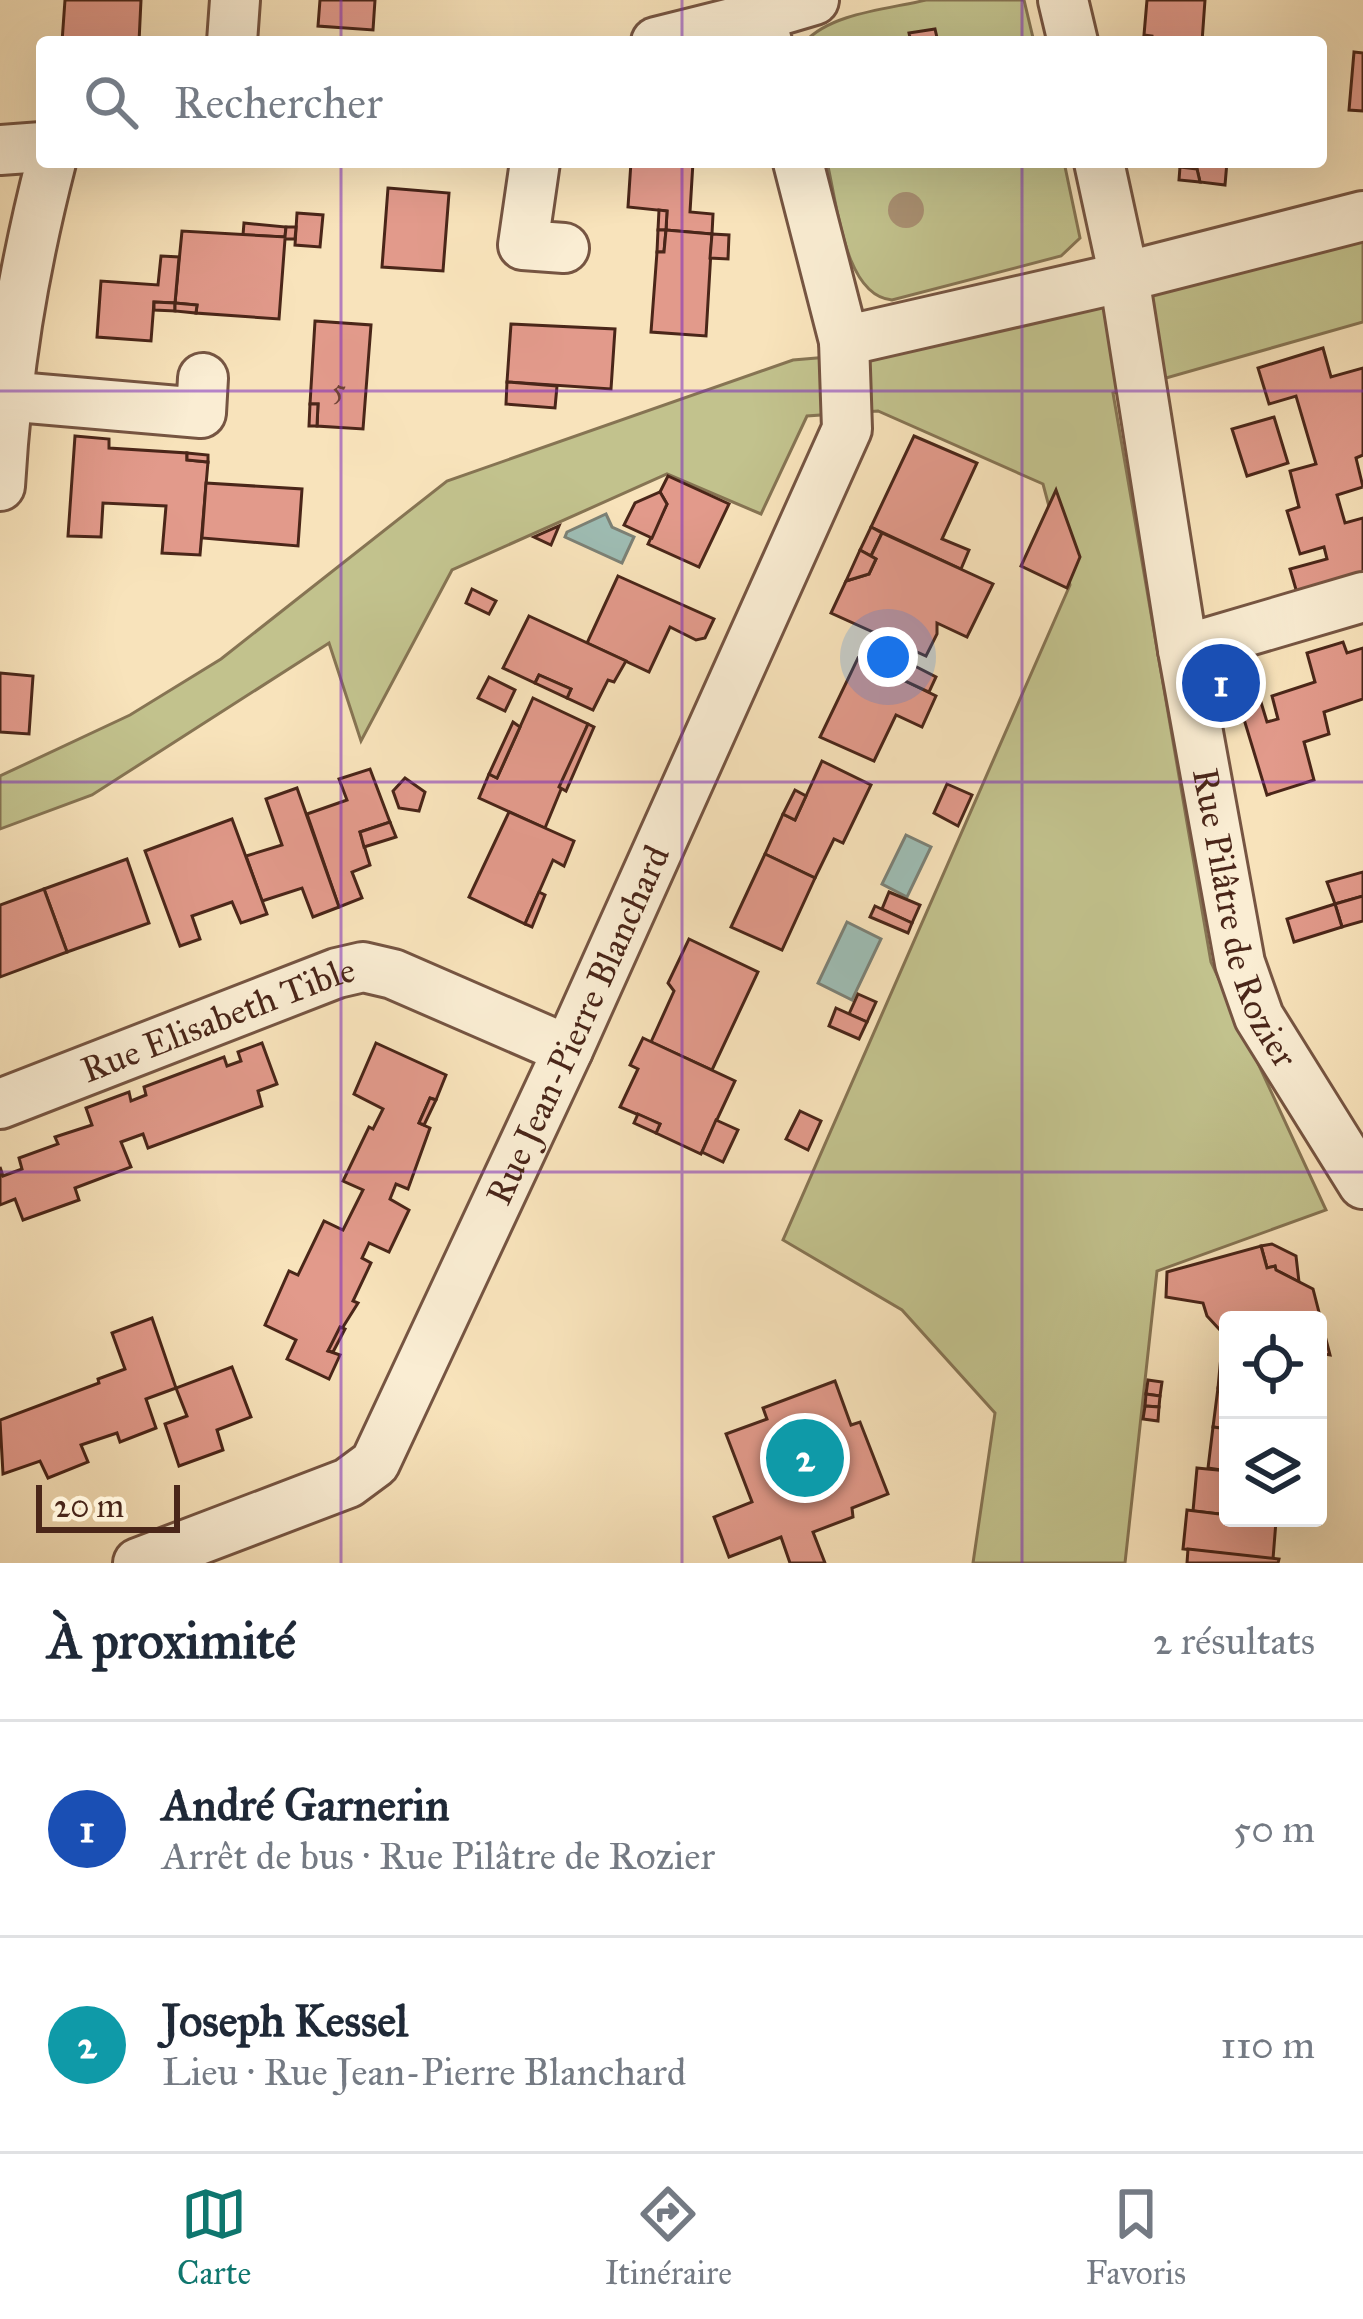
<!DOCTYPE html>
<html lang="fr">
<meta charset="utf-8">
<style>
:root{--surface:#fff;--page:#f6f6f7;--text:#1f2937;--muted:#747a83;--line:#e0e1e3;--accent:#0f766e}
body{margin:0;font-family:"IM FELL Great Primer",serif;background:var(--page);color:var(--text)}
.controls{position:absolute;right:36px;bottom:36px;display:grid;overflow:hidden;border-radius:12px;box-shadow:0 12px 48px #0002}
.controls button{width:108px;height:108px;display:grid;place-items:center;padding:0;border:0;border-bottom:3px solid var(--line);background:var(--surface);color:var(--text);font:60px sans-serif}
.scale{position:absolute;left:36px;bottom:30px;width:144px;box-sizing:border-box;padding-left:12px;border:6px solid #4a2619;border-top:0;font-size:33px;line-height:42px;white-space:nowrap;color:#4a2619;-webkit-text-stroke:9px #faedd3;paint-order:stroke}
.you{position:absolute;left:888px;top:657px;width:42px;height:42px;margin:-30px;border:9px solid #fff;border-radius:50%;background:#1a73e8;box-shadow:0 0 0 18px #1a73e833}
.badge{display:grid;place-items:center;width:78px;height:78px;border-radius:50%;background:var(--accent);color:#fff;font-size:39px;font-weight:700}
.pin{position:absolute;translate:-50% -50%;border:6px solid #fff;box-shadow:0 3px 12px #0006}
.list{margin:0;padding:0;list-style:none}
h2{display:flex;justify-content:space-between;align-items:center;height:156px;margin:0;padding:0 48px;font-size:51px}
h2 small{font-size:39px;font-weight:400;color:var(--muted)}
.list li{display:grid;grid-template-columns:78px 1fr auto;gap:36px;align-items:center;box-sizing:border-box;height:216px;padding:0 48px;border-top:3px solid var(--line)}
.list b{display:block;font-size:45px;white-space:nowrap}
.list p{margin:0;font-size:39px;white-space:nowrap;color:var(--muted)}
.list em{font-size:39px;font-style:normal;color:var(--muted)}
.icon{flex:none;width:66px;height:66px;fill:none;stroke:currentColor;stroke-width:2;stroke-linecap:round;stroke-linejoin:round}
.map{position:relative;flex:none;width:1363px;height:1563px;overflow:hidden}
.search{position:absolute;background:var(--surface);box-shadow:0 12px 48px #0002;left:36px;right:36px;top:36px;height:132px;display:flex;align-items:center;gap:30px;box-sizing:border-box;padding:0 42px;border-radius:12px;color:var(--muted);font-size:45px}
.sheet{height:588px;background:var(--surface)}
nav{display:flex;justify-content:space-around;align-items:center;box-sizing:border-box;height:168px;border-top:3px solid var(--line);background:var(--surface);font-size:33px;color:var(--muted)}
nav a{display:grid;justify-items:center;gap:6px}
nav .on{color:var(--accent)}
.map>svg:first-child{display:block}
</style>
<div class="map">
<svg width="1363" height="1563" viewBox="0 0 1363 1563">
<rect width="100%" height="100%" fill="#f8e3bb"/>
<filter id="stains"><feTurbulence type="fractalNoise" baseFrequency=".00167" numOctaves="4"/><feColorMatrix values="0 0 0 0 .2 0 0 0 0 .09 0 0 0 0 .02 0 0 0 .5 -.17"/></filter>
<radialGradient id="worn" r=".72"><stop offset=".6" stop-color="#630" stop-opacity="0"/><stop offset="1" stop-color="#630" stop-opacity=".3"/></radialGradient>
<g fill="#c2c28d" stroke="#867453" stroke-width="3">
<path d="M926,0H1024L1034,42H805C831,13 889,9 926,0Z"/>
<path d="M827,162H1064L1080,238L1061,256L892,300C844,296 837,202 827,162Z"/>
<polygon points="1363,231 1363,322 1113,393 1211,962 1326,1210 1157,1271 1125,1563 973,1563 995,1413 902,1310 783,1240 1070,585 1043,484 878,411 807,416 761,514 667,474 452,570 361,741 329,643 92,795 0,829 0,776 130,715 221,659 447,481 793,360 864,354"/>
</g>
<g fill="#9ebdb4" stroke="#7c8176" stroke-width="3">
<polygon points="606,514 612,527 634,537 622,563 565,537 567,532"/>
<polygon points="906,835 931,847 907,897 882,884"/>
<polygon points="847,922 881,939 852,1000 818,983"/>
</g>
<g fill="#e29a8b" stroke="#4a2619" stroke-width="3">
<polygon points="65,0 141,0 139,42 62,42"/>
<polygon points="320,0 375,0 373,30 318,26"/>
<polygon points="1147,0 1205,0 1202,42 1152,42 1152,36 1144,35"/>
<polygon points="935,29 938,42 911,42 909,33"/>
<polygon points="1354,52 1363,53 1363,111 1349,110"/>
<polygon points="631,162 693,162 690,212 713,214 712,234 666,230 667,211 628,207"/>
<polygon points="1181,162 1227,162 1225,185 1200,182 1197,169 1180,167"/>
<polygon points="1180,167 1197,169 1200,182 1179,180"/>
<polygon points="388,188 449,193 443,271 382,267"/>
<polygon points="659,210 667,211 666,230 658,230"/>
<polygon points="297,213 323,215 320,247 295,245"/>
<polygon points="244,223 286,227 285,237 243,235"/>
<polygon points="286,227 296,227 295,239 285,239 279,319 196,313 197,305 175,303 182,231 285,237"/>
<polygon points="658,230 666,230 664,252 657,252"/>
<polygon points="666,230 712,234 706,336 651,332 657,252 664,252"/>
<polygon points="712,234 729,235 728,259 710,258"/>
<polygon points="161,256 179,257 175,303 154,302 151,341 97,337 101,281 158,285"/>
<polygon points="154,302 175,303 175,311 154,310"/>
<polygon points="175,303 197,305 196,313 175,311"/>
<polygon points="315,321 371,325 363,429 317,426 318,404 310,404"/>
<polygon points="511,324 615,329 611,389 507,382"/>
<polygon points="1323,348 1331,377 1363,368 1363,455 1356,458 1363,487 1337,495 1345,523 1363,518 1363,574 1297,593 1290,569 1327,559 1324,547 1300,554 1287,511 1299,507 1290,471 1316,464 1296,396 1269,404 1258,368"/>
<polygon points="507,382 557,386 555,408 506,404"/>
<polygon points="310,404 318,404 317,426 309,426"/>
<polygon points="1274,417 1288,463 1247,476 1232,429"/>
<polygon points="75,436 109,439 109,448 187,453 187,460 208,462 200,555 162,553 166,506 103,503 101,537 68,536"/>
<polygon points="914,436 977,463 942,539 969,550 961,569 871,527"/>
<polygon points="187,453 208,455 208,462 187,460"/>
<polygon points="668,476 729,504 699,567 648,544 667,504 660,492"/>
<polygon points="206,483 302,489 298,546 202,538"/>
<polygon points="1056,490 1080,557 1067,588 1021,566"/>
<polygon points="660,492 667,504 652,538 624,525 635,503"/>
<polygon points="559,526 551,545 534,537"/>
<polygon points="871,527 882,533 871,556 860,550"/>
<polygon points="882,533 993,584 967,637 937,623 937,634 926,656 831,613 846,581 869,574 876,559 871,556"/>
<polygon points="860,550 876,559 869,574 846,581"/>
<polygon points="618,576 714,619 705,638 696,640 670,627 649,672 587,643"/>
<polygon points="472,589 496,601 489,614 466,603"/>
<polygon points="529,616 626,661 614,682 608,680 593,710 567,698 571,689 539,675 535,683 503,668"/>
<polygon points="1343,642 1347,653 1363,648 1363,699 1324,712 1329,734 1304,742 1314,780 1267,795 1236,693 1256,686 1267,722 1278,719 1272,696 1315,682 1307,653"/>
<polygon points="858,658 936,696 922,727 896,715 874,761 820,737"/>
<polygon points="907,662 936,677 929,692 899,678"/>
<polygon points="0,673 33,676 29,734 0,732"/>
<polygon points="539,675 571,689 567,698 535,683"/>
<polygon points="489,677 515,690 505,711 478,698"/>
<polygon points="533,698 588,724 545,828 479,798 489,774 497,778"/>
<polygon points="513,722 520,727 497,778 489,774"/>
<polygon points="588,724 594,727 566,791 559,787"/>
<polygon points="822,761 871,785 843,843 834,839 815,878 765,854 783,814 795,820"/>
<polygon points="370,769 390,822 360,832 370,865 352,872 362,898 339,907 307,814 347,800 339,779"/>
<polygon points="405,778 425,792 419,811 399,808 393,791"/>
<polygon points="947,784 972,795 958,826 934,813"/>
<polygon points="297,788 339,907 313,917 302,888 262,901 246,856 282,845 266,799"/>
<polygon points="795,790 806,796 795,820 783,814"/>
<polygon points="509,812 574,841 564,866 553,860 525,924 469,897"/>
<polygon points="232,819 267,914 241,923 232,902 192,916 200,939 180,946 145,851"/>
<polygon points="390,822 396,837 364,847 360,832"/>
<polygon points="765,854 815,878 782,950 731,927"/>
<polygon points="127,859 149,923 67,952 44,889"/>
<polygon points="1363,872 1363,896 1335,904 1327,882"/>
<polygon points="44,889 67,952 0,977 0,905"/>
<polygon points="539,892 545,895 532,927 525,924"/>
<polygon points="889,892 920,905 912,923 882,909"/>
<polygon points="1363,896 1363,921 1342,927 1335,904"/>
<polygon points="1335,904 1342,927 1294,942 1287,919"/>
<polygon points="875,906 912,923 908,933 870,917"/>
<polygon points="689,939 758,972 712,1070 651,1042 674,991 668,983"/>
<polygon points="858,994 876,1002 867,1022 849,1014"/>
<polygon points="836,1008 867,1022 859,1039 829,1026"/>
<polygon points="643,1038 735,1081 701,1154 656,1133 660,1124 620,1107 638,1069 630,1065"/>
<polygon points="262,1043 277,1084 258,1091 262,1106 148,1148 143,1134 121,1142 131,1167 75,1188 79,1200 23,1220 15,1199 0,1205 0,1167 3,1176 22,1169 19,1158 58,1144 55,1137 92,1125 86,1108 129,1092 131,1101 146,1095 144,1087 224,1057 227,1066 241,1061 238,1052"/>
<polygon points="376,1043 446,1075 436,1100 430,1098 419,1123 430,1128 408,1189 396,1184 390,1199 409,1210 389,1252 369,1243 362,1258 371,1263 353,1301 358,1303 328,1351 340,1355 329,1379 287,1359 296,1340 265,1325 289,1271 298,1275 324,1221 343,1230 363,1190 343,1181 369,1127 373,1129 383,1109 354,1094"/>
<polygon points="430,1098 436,1100 424,1125 419,1123"/>
<polygon points="800,1111 821,1121 808,1150 786,1139"/>
<polygon points="638,1114 660,1124 656,1133 634,1123"/>
<polygon points="716,1120 738,1130 723,1162 702,1152"/>
<polygon points="1272,1244 1296,1256 1299,1282 1276,1270 1275,1266 1267,1268 1261,1246"/>
<polygon points="1261,1246 1267,1268 1275,1266 1276,1270 1313,1289 1330,1355 1318,1353 1318,1320 1242,1320 1230,1313 1220,1330 1207,1316 1203,1303 1166,1297 1167,1272"/>
<polygon points="152,1318 176,1388 146,1399 156,1428 120,1442 117,1433 81,1445 88,1462 48,1478 40,1461 3,1474 0,1420 99,1383 98,1379 125,1369 112,1333"/>
<polygon points="340,1327 345,1329 333,1352 328,1351"/>
<polygon points="1222,1345 1228,1345 1228,1389 1218,1388"/>
<polygon points="232,1367 251,1417 217,1430 223,1450 179,1466 165,1424 187,1416 176,1388"/>
<polygon points="1148,1380 1162,1382 1160,1396 1146,1394"/>
<polygon points="835,1381 851,1425 860,1422 888,1494 852,1508 853,1517 813,1532 825,1563 790,1563 781,1537 729,1557 714,1517 752,1502 726,1434 767,1419 763,1408"/>
<polygon points="1218,1388 1228,1389 1228,1429 1213,1427"/>
<polygon points="1146,1394 1160,1396 1159,1407 1145,1406"/>
<polygon points="1145,1406 1159,1407 1158,1421 1143,1419"/>
<polygon points="1213,1427 1228,1429 1228,1471 1208,1468"/>
<polygon points="1197,1468 1228,1471 1228,1515 1193,1511"/>
<polygon points="1187,1510 1276,1521 1273,1559 1183,1549"/>
<polygon points="1188,1549 1279,1559 1278,1563 1187,1563"/>
</g>
<g fill="none" stroke-linecap="round" stroke-linejoin="round">
<defs>
<g id="minor">
<polyline points="1063,0 1073,42"/>
<polyline points="232,42 235,0"/>
<polyline points="656,42 760,16"/>
<polyline points="767,42 760,16 814,0"/>
<polyline points="0,150 42,147"/>
<polyline points="535,162 523,245 564,248"/>
<polyline points="798,162 844,341 1124,277 1363,216"/>
<path id="s1" d="M1099,162L1124,277L1183,650L1240,963L1259,1017L1363,1184"/>
<polyline points="5,396 201,413 203,378"/>
<path d="M0,486C7,370 22,275 51,162"/>
<polyline points="1183,650 1363,597"/>
<path id="s2" d="M0,1104L337,973L363,967L393,974L568,1050"/>
<path id="s3" d="M138,1563L348,1483L375,1463L568,1050L847,429L844,341"/>
</g>
</defs>
<use href="#minor" stroke="#765542" stroke-width="54"/>
<use href="#minor" stroke="#faedd3" stroke-width="48"/>
</g>
<circle fill="#a99072" cx="906" cy="210" r="18"/>
<path fill="none" stroke="#7b2cbf" stroke-width="3" stroke-opacity="0.55" d="M341,0V42M682,0V42M1022,0V42M341,162V1563M682,162V1563M1022,162V1563M0,391H1363M0,782H1363M0,1172H1363"/>
<g text-anchor="middle" dominant-baseline="central" stroke-width="9" stroke-linejoin="round" paint-order="stroke">
<g font-size="30" fill="#704336">
<text x="339" y="389">5</text>
</g>
<g font-size="36" fill="#4a2619" stroke="#faedd3">
<text stroke="none"><textPath href="#s1" startOffset="771">Rue Pilâtre de Rozier</textPath></text>
<text stroke="none"><textPath href="#s2" startOffset="234">Rue Elisabeth Tible</textPath></text>
<text stroke="none"><textPath href="#s3" startOffset="741">Rue Jean-Pierre Blanchard</textPath></text>
</g>
</g>
<rect width="100%" height="100%" filter="url(#stains)"/>
<rect width="100%" height="100%" fill="url(#worn)"/>
</svg>
<div class="controls">
<button><svg class="icon" aria-label="locate" viewBox="0 0 24 24"><circle cx="12" cy="12" r="6"/><path d="M12 2v4M12 18v4M2 12h4M18 12h4"/></svg></button>
<button><svg class="icon" aria-label="layers" viewBox="0 0 24 24"><path d="M12 4l9 5-9 5-9-5zM3 14l9 5 9-5"/></svg></button>
</div>
<div class="scale">20 m</div>
<div class="you"></div>
<div class="pin badge" style="left:1221px;top:683px;background:#1a4fb4">1</div>
<div class="pin badge" style="left:805px;top:1458px;background:#0f9aa8">2</div>
<div class="search"><svg class="icon" aria-label="search" viewBox="0 0 24 24"><circle cx="10" cy="10" r="6"/><path d="M15 15l6 6"/></svg>Rechercher</div>
</div>
<section class="sheet">
<h2>À proximité<small>2 résultats</small></h2>
<ul class="list">
<li><span class="badge" style="background:#1a4fb4">1</span><div><b>André Garnerin</b><p>Arrêt de bus · Rue Pilâtre de Rozier</p></div><em>50 m</em></li>
<li><span class="badge" style="background:#0f9aa8">2</span><div><b>Joseph Kessel</b><p>Lieu · Rue Jean-Pierre Blanchard</p></div><em>110 m</em></li>
</ul>
</section>
<nav>
<a class="on"><svg class="icon" aria-label="map" viewBox="0 0 24 24"><path d="M3 6l6-2 6 2 6-2v14l-6 2-6-2-6 2zM9 4v14M15 6v14"/></svg>Carte</a>
<a><svg class="icon" aria-label="directions" viewBox="0 0 24 24"><path d="M12 3l9 9-9 9-9-9zM9 14v-3h6M13 9l2 2-2 2"/></svg>Itinéraire</a>
<a><svg class="icon" aria-label="saved" viewBox="0 0 24 24"><path d="M7 4h10v16l-5-4-5 4z"/></svg>Favoris</a>
</nav>
